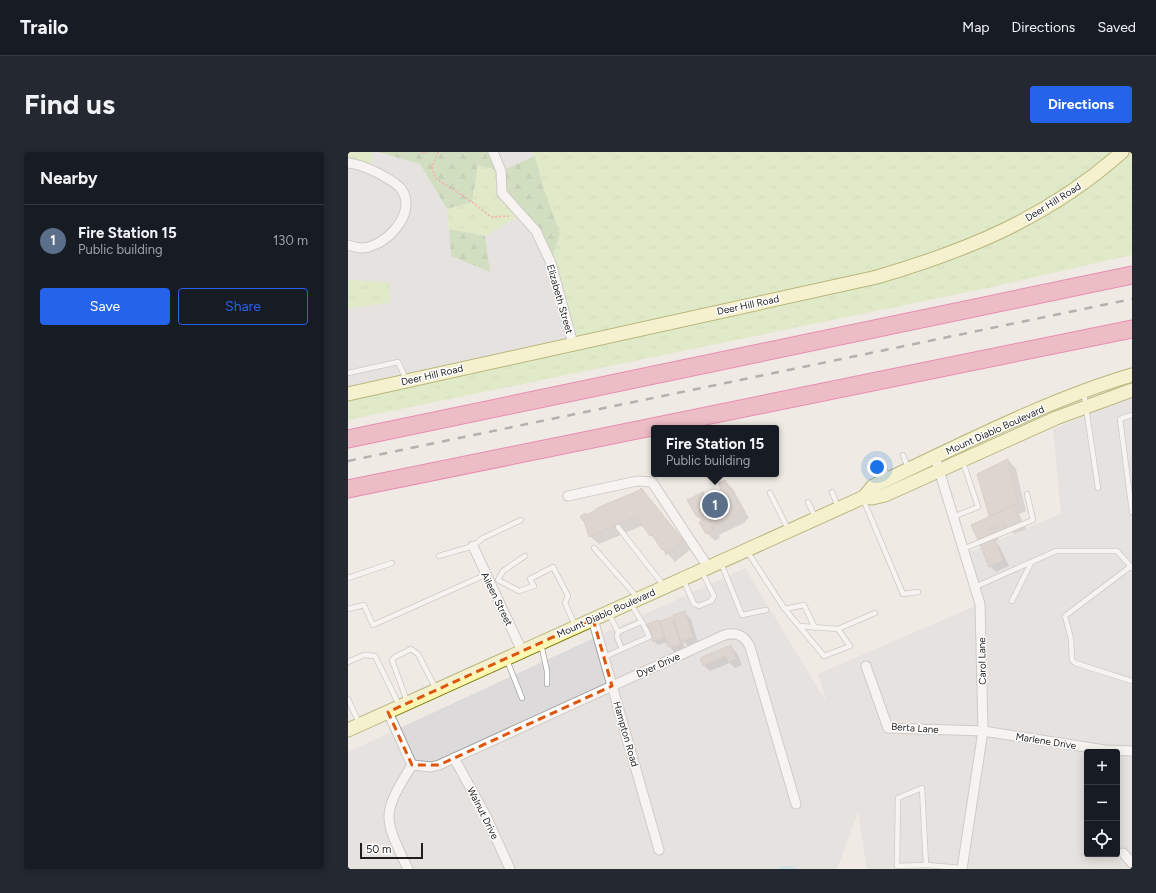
<!DOCTYPE html>
<meta charset="utf-8">
<style>
:root{--surface:#171b24;--page:#242831;--text:#f1f3f6;--muted:#9ea1a6;--line:#363941;--accent:#2563eb}
body{margin:0;font-family:Figtree,sans-serif;background:var(--page);color:var(--text)}
.controls{position:absolute;right:12px;bottom:12px;display:grid;overflow:hidden;border-radius:4px;box-shadow:0 2px 10px #0003}
.controls button{width:36px;height:36px;display:grid;place-items:center;padding:0;border:0;border-bottom:1px solid var(--line);background:var(--surface);color:var(--text);font:20px sans-serif}
.scale{position:absolute;left:12px;bottom:10px;width:63px;box-sizing:border-box;padding-left:4px;border:2px solid #1e1e1e;border-top:0;font-size:11px;line-height:14px;white-space:nowrap;color:#1e1e1e;-webkit-text-stroke:3px #fff;paint-order:stroke}
.you{position:absolute;left:529px;top:315px;width:14px;height:14px;margin:-10px;border:3px solid #fff;border-radius:50%;background:#1a73e8;box-shadow:0 0 0 6px #1a73e833}
.badge{display:grid;place-items:center;width:26px;height:26px;border-radius:50%;background:var(--accent);color:#fff;font-size:13px;font-weight:700}
.pin{position:absolute;translate:-50% -50%;border:2px solid #fff;box-shadow:0 1px 4px #0006}
.popup{position:absolute;left:303px;top:273px;width:128px;height:52px;box-sizing:border-box;display:grid;place-content:center;border-radius:4px;background:var(--surface);filter:drop-shadow(0 1px 3px #0005);font-size:13px;white-space:nowrap;color:var(--muted)}
.popup b{font-size:15px;color:var(--text)}
.popup::after{content:'';position:absolute;left:50%;top:100%;margin-left:-8px;border:8px solid transparent;border-top-color:var(--surface)}
.list{margin:0;padding:0;list-style:none}
h2{display:flex;justify-content:space-between;align-items:center;height:52px;margin:0;padding:0 16px;font-size:17px}
h2 small{font-size:13px;font-weight:400;color:var(--muted)}
.list li{display:grid;grid-template-columns:26px 1fr auto;gap:12px;align-items:center;box-sizing:border-box;height:72px;padding:0 16px;border-top:1px solid var(--line)}
.list b{display:block;font-size:15px;white-space:nowrap}
.list p{margin:0;font-size:13px;white-space:nowrap;color:var(--muted)}
.list em{font-size:13px;font-style:normal;color:var(--muted)}
.actions{display:flex;gap:8px;padding:12px 16px}
.actions a{flex:1;padding:9px 0;border:1px solid var(--accent);border-radius:4px;text-align:center;font-size:14px;color:var(--accent)}
.actions .main{background:var(--accent);color:#fff}
.icon{flex:none;width:22px;height:22px;fill:none;stroke:currentColor;stroke-width:2;stroke-linecap:round;stroke-linejoin:round}
.map{position:relative;flex:none;width:784px;height:717px;overflow:hidden;border-radius:4px}
header{display:flex;align-items:center;gap:24px;box-sizing:border-box;height:56px;padding:0 20px;background:var(--surface);border-bottom:1px solid var(--line)}
header strong{font-size:19px}
nav{display:flex;gap:22px;margin-inline-start:auto;font-size:14px}
.intro{display:flex;align-items:center;justify-content:space-between;box-sizing:border-box;height:96px;padding:0 24px}
h1{margin:0;font-size:28px}
.button{padding:10px 18px;border-radius:4px;background:var(--accent);color:#fff;font-size:14px;font-weight:700}
main{display:flex;gap:24px;padding:0 24px}
aside{flex:1;background:var(--surface);border-radius:4px;box-shadow:0 2px 10px #0003}
.map>svg:first-child{display:block}
</style>
<header>
<strong>Trailo</strong>
<nav><a>Map</a><a>Directions</a><a>Saved</a></nav>
</header>
<div class="intro"><h1>Find us</h1><a class="button">Directions</a></div>
<main>
<aside>
<h2>Nearby<small></small></h2>
<ul class="list">
<li><span class="badge" style="background:#5c6f8a">1</span><div><b>Fire Station 15</b><p>Public building</p></div><em>130 m</em></li>
</ul>
<div class="actions"><a class="main">Save</a><a>Share</a></div>
</aside>
<div class="map">
<svg width="784" height="717" viewBox="0 0 784 717">
<defs>
<pattern id="grass-tufts" width="24" height="20" patternUnits="userSpaceOnUse"><rect width="24" height="20" fill="#cfeca6"/><path d="M3 7l-1-3M5 7V3M7 7l1-3M15 17l-1-3M17 17v-4M19 17l1-3" fill="none" stroke="#b1ca8e"/></pattern>
<pattern id="forest-firs" width="22" height="20" patternUnits="userSpaceOnUse"><rect width="22" height="20" fill="#add096"/><path d="M5 1l3.5 6h-7zM16 11l3.5 6h-7z" fill="#94b281"/></pattern>
</defs>
<rect width="100%" height="100%" fill="#efeae3"/>
<g fill="#dcdadb" fill-rule="evenodd">
<polygon points="24,0 72,11 99,57 103,104 141,119 137,84 173,63 203,111 225,192 0,242 0,156 42,151 41,130 0,128 0,11 23,18"/>
<polygon points="145,0 184,0 187,4 153,19"/>
<path d="M784,245V717H519L510,660L489,717H0V600L397,416L479,551L470,522L632,452L617,402L713,362L705,277L769,249ZM739,600H769V702H739Z"/>
</g>
<g fill="url(#grass-tufts)">
<polygon points="0,0 24,0 24,18 0,11"/>
<polygon points="184,0 784,0 784,103 630,138 0,268 0,242 225,192 203,111 197,41"/>
<polygon points="130,13 153,19 173,63 137,84 101,77 99,57 124,50"/>
<polygon points="0,128 42,130 42,151 0,156"/>
</g>
<g fill="url(#forest-firs)">
<polygon points="29,0 145,0 153,19 187,4 197,41 212,81 203,111 188,79 154,41 153,19 130,13 124,50 99,57 72,12"/>
<polygon points="101,77 137,84 142,120 103,104"/>
</g>
<g fill="#0003">
<polygon points="660,308 668,317 678,359 671,362 678,377 666,382 660,376 648,381 651,388 647,389 652,395 661,414 648,420 642,414 636,393 630,388 624,374 644,365 642,363"/>
<polygon points="377,329 385,337 401,366 397,369 398,370 371,383 372,386 367,389 359,381 355,370 349,364 354,341 358,345 375,337"/>
<polygon points="294,339 343,397 327,410 296,373 251,392 242,384 238,372 236,369 239,363"/>
<polygon points="337,461 343,467 350,491 340,494 335,489 337,498 327,501 321,494 320,490 310,493 306,489 311,469 315,474 324,467 329,472"/>
<polygon points="383,495 389,501 394,513 387,516 382,511 362,519 355,513"/>
</g>
<g fill="none" stroke-linecap="round" stroke-linejoin="round">
<polyline stroke="#a1d7df" stroke-width="2.5" points="431,717 436,715 447,717"/>
</g>
<g fill="#c7bcb6" stroke="#c1afa5">
<polygon points="660,307 670,351 641,364 629,322"/>
<polygon points="377,328 394,357 389,360 390,362 363,375 365,378 358,382 351,370 355,368 352,363 349,365 339,348 355,340 357,344 359,344 373,337 370,331"/>
<polygon points="293,336 335,388 318,403 317,400 315,397 314,398 304,383 302,384 288,364 241,385 236,369 235,369 232,364 238,361 239,363 249,357 249,356 292,338"/>
<polygon points="665,354 672,371 659,377 656,369 642,375 645,382 630,388 623,373"/>
<polygon points="646,387 655,408 641,415 632,393"/>
<polygon points="337,459 345,485 333,489 325,463"/>
<polygon points="324,465 332,492 320,495 312,469"/>
<polygon points="311,468 316,486 305,490 299,472"/>
<polygon points="383,493 388,507 380,510 378,504 355,514 352,506"/>
</g>
<g fill="none" stroke-linecap="round" stroke-linejoin="round">
<defs>
<g id="lane">
<polyline points="0,221 50,210 58,227"/>
<polyline points="736,242 750,336"/>
<polyline points="784,263 772,267 784,360"/>
<polyline points="555,303 560,316"/>
<polyline points="534,311 540,326"/>
<polyline points="484,340 490,355"/>
<polyline points="422,341 440,377"/>
<polyline points="515,347 555,442 570,440"/>
<polyline points="460,350 467,365"/>
<polyline points="605,365 630,355 615,310"/>
<polyline points="270,375 316,434"/>
<polyline points="246,396 289,445"/>
<polyline points="615,397 685,368 679,342"/>
<polyline points="399,399 436,456 476,504 502,494 490,477 451,474"/>
<polyline points="91,404 125,394 135,386 173,368"/>
<polyline points="177,404 155,419 150,428 171,439 186,434 182,427 205,415 220,444 217,451 227,473"/>
<polyline points="373,411 394,463 418,458"/>
<polyline points="782,415 717,464 723,487 724,508 727,511 784,529"/>
<polyline points="0,426 44,411"/>
<polyline points="335,427 346,452 351,454 363,449 366,444 354,420"/>
<polyline points="627,435 708,399 769,399 784,416"/>
<polyline points="664,449 683,411"/>
<polyline points="0,457 16,453 25,473 137,423"/>
<polyline points="437,457 456,453 467,476"/>
<polyline points="261,462 270,480 269,485 274,497"/>
<polyline points="490,477 527,461"/>
<polyline points="270,480 293,470"/>
<polyline points="193,492 199,519 199,532"/>
<path d="M256,505L301,485C297,473 290,464 283,452"/>
<polyline points="159,508 174,546"/>
<polyline points="0,510 16,503 27,504 51,553"/>
<polyline points="0,547 11,571"/>
<polyline points="59,549 44,508 47,505 63,497 70,502 88,537"/>
<polyline points="578,713 574,636 550,646 549,714 578,713 614,716"/>
</g>
<g id="street">
<polyline points="145,0 153,19 154,41 188,79 203,111 225,192"/>
<path d="M0,11C11,12 22,17 32,22C40,27 48,30 54,38C69,62 38,94 15,96C10,96 5,95 0,93"/>
<polyline points="587,305 632,452 635,579 614,717"/>
<polyline points="220,344 289,329 304,330 360,415"/>
<polyline points="125,394 174,499"/>
<polyline points="245,467 311,698"/>
<polyline points="518,514 540,576 635,579 757,598 784,599"/>
<path d="M40,560L64,613C33,663 35,665 60,717"/>
<polyline points="106,606 138,664 162,717"/>
<path d="M64,613L83,615L91,613L374,484C387,479 397,483 402,495L448,652"/>
<polyline points="775,701 784,711"/>
</g>
<g id="secondary">
<path d="M0,242L529,125C621,98 701,65 774,0"/>
<polyline points="516,345 524,346 537,343 708,266 784,238"/>
<path d="M0,578L516,345L525,334C609,295 696,249 784,223"/>
</g>
<g id="highway">
<polyline points="0,287 784,123"/>
<polyline points="0,337 784,177"/>
</g>
</defs>
<use href="#lane" stroke="#a5a5a5" stroke-width="6"/>
<use href="#street" stroke="#a5a5a5" stroke-width="11"/>
<use href="#secondary" stroke="#787900" stroke-width="15"/>
<use href="#highway" stroke="#e01d73" stroke-width="19"/>
<g stroke="#ff6564" stroke-width="1.5" stroke-dasharray="2 2" stroke-linecap="butt">
<polyline points="74,0 75,2 80,0"/>
<polyline points="90,0 84,15 87,26 124,50 143,65 162,64"/>
</g>
<use href="#lane" stroke="#fff" stroke-width="4.5"/>
<use href="#street" stroke="#fff" stroke-width="9"/>
<use href="#secondary" stroke="#fcf8b4" stroke-width="13"/>
<use href="#highway" stroke="#ea87a3" stroke-width="17"/>
<polyline stroke="#6c6c6c" stroke-width="2.5" stroke-dasharray="8 8" stroke-linecap="butt" points="0,309 784,147"/>
</g>
<path d="M0 0H784V717H0ZM245,467L264,534L91,613H64L40,560Z" fill="#efeae3" fill-opacity=".55" fill-rule="evenodd"/>
<path fill="none" stroke="#de560d" stroke-width="3" stroke-dasharray="8 5" stroke-linejoin="round" d="M245,467L264,534L91,613H64L40,560Z"/>
<g text-anchor="middle" dominant-baseline="central" stroke-width="3" stroke-linejoin="round" paint-order="stroke">
<g font-size="10" fill="#1e1e1e" stroke="#fff">
<text transform="translate(705 50) rotate(-32)">Deer Hill Road</text>
<text transform="translate(212 147) rotate(74)">Elizabeth Street</text>
<text transform="translate(400 153) rotate(-12)">Deer Hill Road</text>
<text transform="translate(84 223) rotate(-13)">Deer Hill Road</text>
<text transform="translate(647 278) rotate(-24)">Mount Diablo Boulevard</text>
<text transform="translate(149 447) rotate(64)">Aileen Street</text>
<text transform="translate(258 461) rotate(-24)">Mount Diablo Boulevard</text>
<text transform="translate(634 509) rotate(-91)">Carol Lane</text>
<text transform="translate(310 513) rotate(-24)">Dyer Drive</text>
<text transform="translate(567 576) rotate(4)">Berta Lane</text>
<text transform="translate(278 582) rotate(74)">Hampton Road</text>
<text transform="translate(698 589) rotate(9)">Marlene Drive</text>
<text transform="translate(135 661) rotate(63)">Walnut Drive</text>
</g>
</g>
</svg>
<div class="controls">
<button>+</button>
<button>−</button>
<button><svg class="icon" aria-label="locate" viewBox="0 0 24 24"><circle cx="12" cy="12" r="6"/><path d="M12 2v4M12 18v4M2 12h4M18 12h4"/></svg></button>
</div>
<div class="scale">50 m</div>
<div class="you"></div>
<div class="pin badge" style="left:367px;top:353px;background:#5c6f8a">1</div>
<div class="popup"><b>Fire Station 15</b>Public building</div>
</div>
</main>
